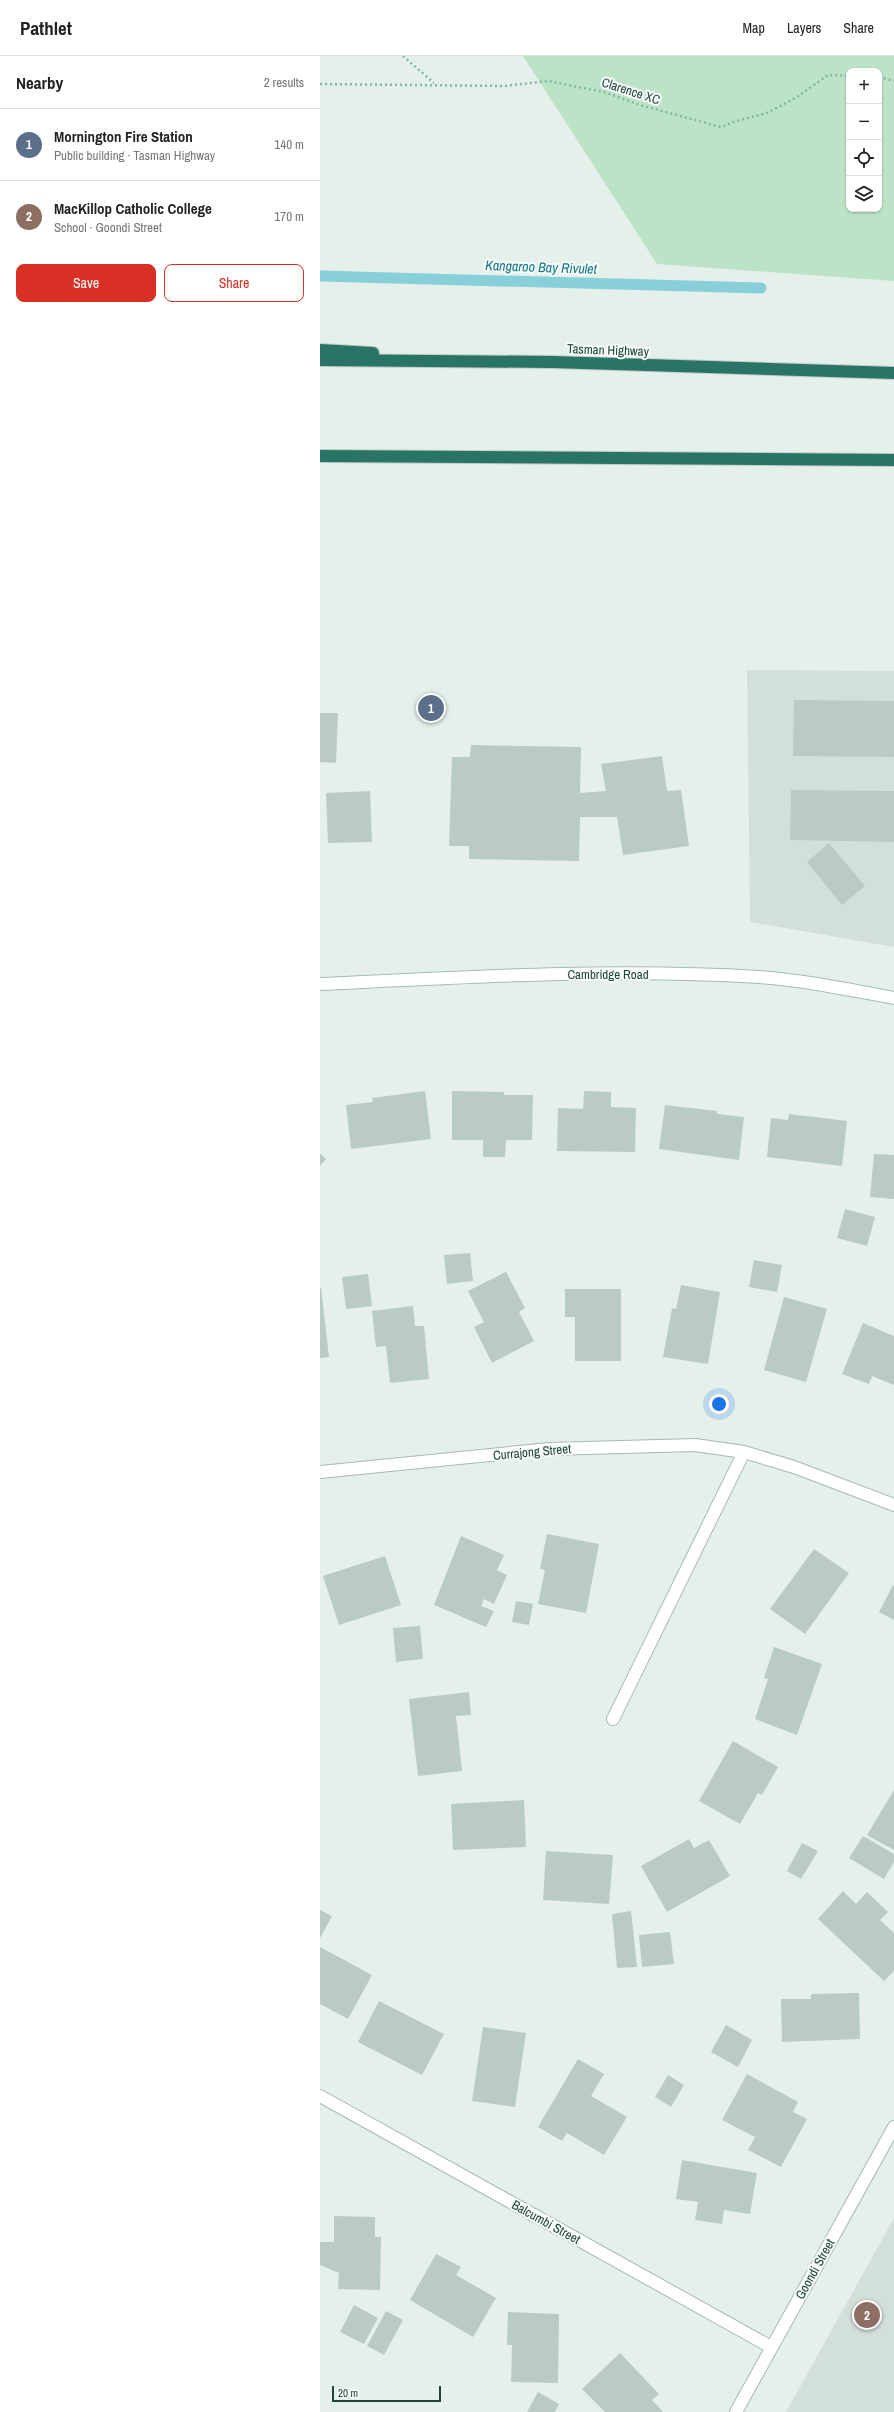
<!DOCTYPE html>
<meta charset="utf-8">
<style>
:root{--surface:#fff;--page:#f6f6f6;--text:#222;--muted:#767676;--line:#e0e0e0;--accent:#d93025}
body{margin:0;font-family:"Archivo Narrow",sans-serif;background:var(--page);color:var(--text)}
.controls{position:absolute;right:12px;top:12px;display:grid;overflow:hidden;border-radius:8px;box-shadow:0 1px 3px #0004}
.controls button{width:36px;height:36px;display:grid;place-items:center;padding:0;border:0;border-bottom:1px solid var(--line);background:var(--surface);color:var(--text);font:20px sans-serif}
.scale{position:absolute;left:12px;bottom:10px;width:109px;box-sizing:border-box;padding-left:4px;border:2px solid #21443a;border-top:0;font-size:11px;line-height:14px;white-space:nowrap;color:#21443a;-webkit-text-stroke:3px #f7fbf9;paint-order:stroke}
.you{position:absolute;left:399px;top:1348px;width:14px;height:14px;margin:-10px;border:3px solid #fff;border-radius:50%;background:#1a73e8;box-shadow:0 0 0 6px #1a73e833}
.badge{display:grid;place-items:center;width:26px;height:26px;border-radius:50%;background:var(--accent);color:#fff;font-size:13px;font-weight:700}
.pin{position:absolute;translate:-50% -50%;border:2px solid #fff;box-shadow:0 1px 4px #0006}
.list{margin:0;padding:0;list-style:none}
h2{display:flex;justify-content:space-between;align-items:center;height:52px;margin:0;padding:0 16px;font-size:17px}
h2 small{font-size:13px;font-weight:400;color:var(--muted)}
.list li{display:grid;grid-template-columns:26px 1fr auto;gap:12px;align-items:center;box-sizing:border-box;height:72px;padding:0 16px;border-top:1px solid var(--line)}
.list b{display:block;font-size:15px;white-space:nowrap}
.list p{margin:0;font-size:13px;white-space:nowrap;color:var(--muted)}
.list em{font-size:13px;font-style:normal;color:var(--muted)}
.actions{display:flex;gap:8px;padding:12px 16px}
.actions a{flex:1;padding:9px 0;border:1px solid var(--accent);border-radius:8px;text-align:center;font-size:14px;color:var(--accent)}
.actions .main{background:var(--accent);color:#fff}
.icon{flex:none;width:22px;height:22px;fill:none;stroke:currentColor;stroke-width:2;stroke-linecap:round;stroke-linejoin:round}
.map{position:relative;flex:none;width:574px;height:2356px;overflow:hidden}
header{display:flex;align-items:center;gap:24px;box-sizing:border-box;height:56px;padding:0 20px;background:var(--surface);border-bottom:1px solid var(--line)}
header strong{font-size:19px}
nav{display:flex;gap:22px;margin-inline-start:auto;font-size:14px}
main{display:flex}
aside{flex:1;background:var(--surface)}
.map>svg:first-child{display:block}
</style>
<header>
<strong>Pathlet</strong>
<nav><a>Map</a><a>Layers</a><a>Share</a></nav>
</header>
<main>
<aside>
<h2>Nearby<small>2 results</small></h2>
<ul class="list">
<li><span class="badge" style="background:#5c6f8a">1</span><div><b>Mornington Fire Station</b><p>Public building · Tasman Highway</p></div><em>140 m</em></li>
<li><span class="badge" style="background:#8d6e63">2</span><div><b>MacKillop Catholic College</b><p>School · Goondi Street</p></div><em>170 m</em></li>
</ul>
<div class="actions"><a class="main">Save</a><a>Share</a></div>
</aside>
<div class="map">
<svg width="574" height="2356" viewBox="0 0 574 2356">
<rect width="100%" height="100%" fill="#e5f0eb"/>
<g fill="#d3e0da">
<polygon points="427,614 574,615 574,891 430,866"/>
<polygon points="574,2162 574,2356 466,2356"/>
</g>
<path fill="#bce3c6" fill-rule="evenodd" d="M203,0H574V225L337,208ZM529,15H559V153H529Z"/>
<g fill="none" stroke-linecap="round" stroke-linejoin="round">
<polyline stroke="#88cfda" stroke-width="11" points="0,220 441,232"/>
</g>
<g fill="#bacbc4">
<polygon points="474,644 574,645 574,701 473,700"/>
<polygon points="0,657 18,657 16,707 0,706"/>
<polygon points="151,689 261,691 260,737 286,735 281,708 342,700 347,735 361,734 369,790 303,799 297,761 260,761 259,805 149,803 149,790 129,790 132,701 150,701"/>
<polygon points="471,734 574,735 574,786 470,784"/>
<polygon points="50,735 52,786 8,787 6,737"/>
<polygon points="509,787 545,830 522,849 487,806"/>
<polygon points="105,1035 111,1083 31,1093 26,1049 53,1046 52,1042"/>
<polygon points="132,1035 184,1036 184,1039 213,1039 212,1084 186,1084 185,1101 163,1101 163,1084 132,1084"/>
<polygon points="264,1035 291,1036 291,1051 316,1052 315,1096 237,1095 238,1052 263,1053"/>
<polygon points="345,1049 397,1055 397,1058 424,1061 419,1104 339,1093"/>
<polygon points="469,1058 527,1065 522,1110 447,1101 451,1062 468,1064"/>
<polygon points="0,1097 6,1103 0,1110"/>
<polygon points="554,1098 574,1099 574,1143 550,1141"/>
<polygon points="525,1153 555,1161 547,1190 517,1182"/>
<polygon points="150,1197 153,1225 127,1228 124,1199"/>
<polygon points="434,1204 462,1209 457,1236 429,1231"/>
<polygon points="186,1216 205,1252 199,1256 214,1285 172,1307 154,1271 164,1266 148,1235"/>
<polygon points="48,1218 52,1250 26,1253 22,1221"/>
<polygon points="361,1229 400,1236 388,1308 343,1301 352,1252 356,1253"/>
<polygon points="1,1231 9,1301 0,1302 0,1232"/>
<polygon points="245,1233 301,1233 301,1305 255,1305 255,1261 245,1261"/>
<polygon points="464,1241 507,1253 486,1326 444,1314"/>
<polygon points="93,1250 95,1270 104,1270 109,1323 70,1327 66,1290 56,1291 52,1255"/>
<polygon points="543,1267 574,1280 574,1329 552,1320 549,1328 522,1318"/>
<polygon points="227,1478 279,1488 266,1557 218,1548 225,1514 220,1513"/>
<polygon points="141,1480 184,1499 177,1514 187,1519 174,1548 164,1543 161,1550 174,1555 166,1571 114,1549"/>
<polygon points="494,1493 529,1517 485,1578 450,1553"/>
<polygon points="65,1500 81,1549 19,1569 3,1520"/>
<polygon points="573,1529 574,1530 574,1564 559,1556"/>
<polygon points="196,1545 213,1548 209,1569 192,1566"/>
<polygon points="100,1570 103,1603 76,1606 73,1572"/>
<polygon points="454,1591 502,1608 477,1679 435,1663 448,1623 444,1622"/>
<polygon points="149,1636 151,1659 136,1660 142,1715 98,1720 89,1643"/>
<polygon points="413,1685 458,1711 442,1739 438,1737 420,1768 379,1745"/>
<polygon points="574,1734 574,1794 547,1779"/>
<polygon points="204,1744 206,1791 133,1794 131,1748"/>
<polygon points="543,1780 574,1798 574,1806 564,1823 529,1802"/>
<polygon points="369,1783 374,1792 389,1784 410,1820 347,1856 321,1810"/>
<polygon points="482,1787 498,1795 481,1823 467,1815"/>
<polygon points="226,1795 293,1799 289,1848 223,1844"/>
<polygon points="523,1835 536,1848 547,1836 568,1856 560,1864 574,1877 574,1915 564,1925 498,1863"/>
<polygon points="0,1854 12,1860 0,1882"/>
<polygon points="311,1855 317,1911 297,1912 292,1858"/>
<polygon points="350,1876 354,1908 322,1911 319,1879"/>
<polygon points="0,1891 52,1919 28,1963 0,1948"/>
<polygon points="539,1937 540,1983 462,1986 461,1943 491,1943 491,1938"/>
<polygon points="59,1945 124,1978 102,2019 38,1986"/>
<polygon points="406,1969 432,1984 418,2011 391,1996"/>
<polygon points="163,1971 206,1977 195,2051 152,2045"/>
<polygon points="258,2003 284,2018 271,2040 307,2061 284,2099 247,2077 242,2085 218,2071"/>
<polygon points="427,2018 478,2046 473,2056 487,2063 461,2111 428,2094 435,2081 402,2064"/>
<polygon points="348,2019 364,2029 351,2051 335,2041"/>
<polygon points="362,2104 437,2117 430,2158 404,2154 402,2168 375,2164 378,2146 356,2143"/>
<polygon points="14,2160 55,2161 55,2181 61,2181 60,2234 18,2233 19,2217 0,2209 0,2186 14,2186"/>
<polygon points="116,2198 141,2211 136,2219 176,2242 153,2281 90,2244"/>
<polygon points="34,2249 58,2262 44,2288 20,2276"/>
<polygon points="66,2255 83,2264 64,2299 47,2290"/>
<polygon points="188,2256 239,2258 238,2327 191,2326 192,2289 187,2289"/>
<polygon points="300,2297 339,2338 332,2344 343,2356 285,2356 262,2333"/>
<polygon points="218,2336 239,2348 235,2356 207,2356"/>
</g>
<g fill="none" stroke-linecap="round" stroke-linejoin="round">
<defs>
<g id="minor">
<polyline points="0,1416 229,1393 375,1389 424,1396 474,1411 574,1449"/>
<polyline points="293,1663 424,1396"/>
<polyline points="0,2040 451,2291"/>
<polyline points="416,2356 574,2071"/>
</g>
<path id="secondary" d="M0,928C146,921 293,912 439,921C484,924 530,934 574,942"/>
<g id="motorway">
<polyline points="0,294 53,297"/>
<polyline points="0,304 233,306 574,317"/>
<polyline points="0,400 574,404"/>
</g>
</defs>
<use href="#minor" stroke="#a6b9b2" stroke-width="14"/>
<use href="#secondary" stroke="#a2bdb3" stroke-width="14"/>
<use href="#motorway" stroke="#c1cbc8" stroke-width="14"/>
<g stroke="#82b7a5" stroke-width="2.5" stroke-dasharray="2 3" stroke-linecap="butt">
<polyline points="83,0 114,27"/>
<polyline points="559,21 574,25"/>
<polyline points="0,28 184,30 228,25 284,36 320,49 401,71 416,65 447,57 477,41 508,19 529,20"/>
</g>
<use href="#minor" stroke="#fff" stroke-width="12"/>
<use href="#secondary" stroke="#fff" stroke-width="12"/>
<use href="#motorway" stroke="#297464" stroke-width="12"/>
</g>
<g text-anchor="middle" dominant-baseline="central" stroke-width="4" stroke-linejoin="round" paint-order="stroke">
<g font-size="13" fill="#21443a" stroke="#f7fbf9">
<text transform="translate(311 35) rotate(18)">Clarence XC</text>
<text transform="translate(288 294) rotate(2)">Tasman Highway</text>
<text x="288" y="918">Cambridge Road</text>
<text transform="translate(212 1396) rotate(-5)">Currajong Street</text>
<text transform="translate(226 2166) rotate(29)">Balcumbi Street</text>
<text transform="translate(495 2213) rotate(-61)">Goondi Street</text>
</g>
<g font-size="14" font-style="italic" fill="#137789" stroke="#f7fbf9">
<text transform="translate(221 211) rotate(2)">Kangaroo Bay Rivulet</text>
</g>
</g>
</svg>
<div class="controls">
<button>+</button>
<button>−</button>
<button><svg class="icon" aria-label="locate" viewBox="0 0 24 24"><circle cx="12" cy="12" r="6"/><path d="M12 2v4M12 18v4M2 12h4M18 12h4"/></svg></button>
<button><svg class="icon" aria-label="layers" viewBox="0 0 24 24"><path d="M12 4l9 5-9 5-9-5zM3 14l9 5 9-5"/></svg></button>
</div>
<div class="scale">20 m</div>
<div class="you"></div>
<div class="pin badge" style="left:111px;top:652px;background:#5c6f8a">1</div>
<div class="pin badge" style="left:547px;top:2259px;background:#8d6e63">2</div>
</div>
</main>
